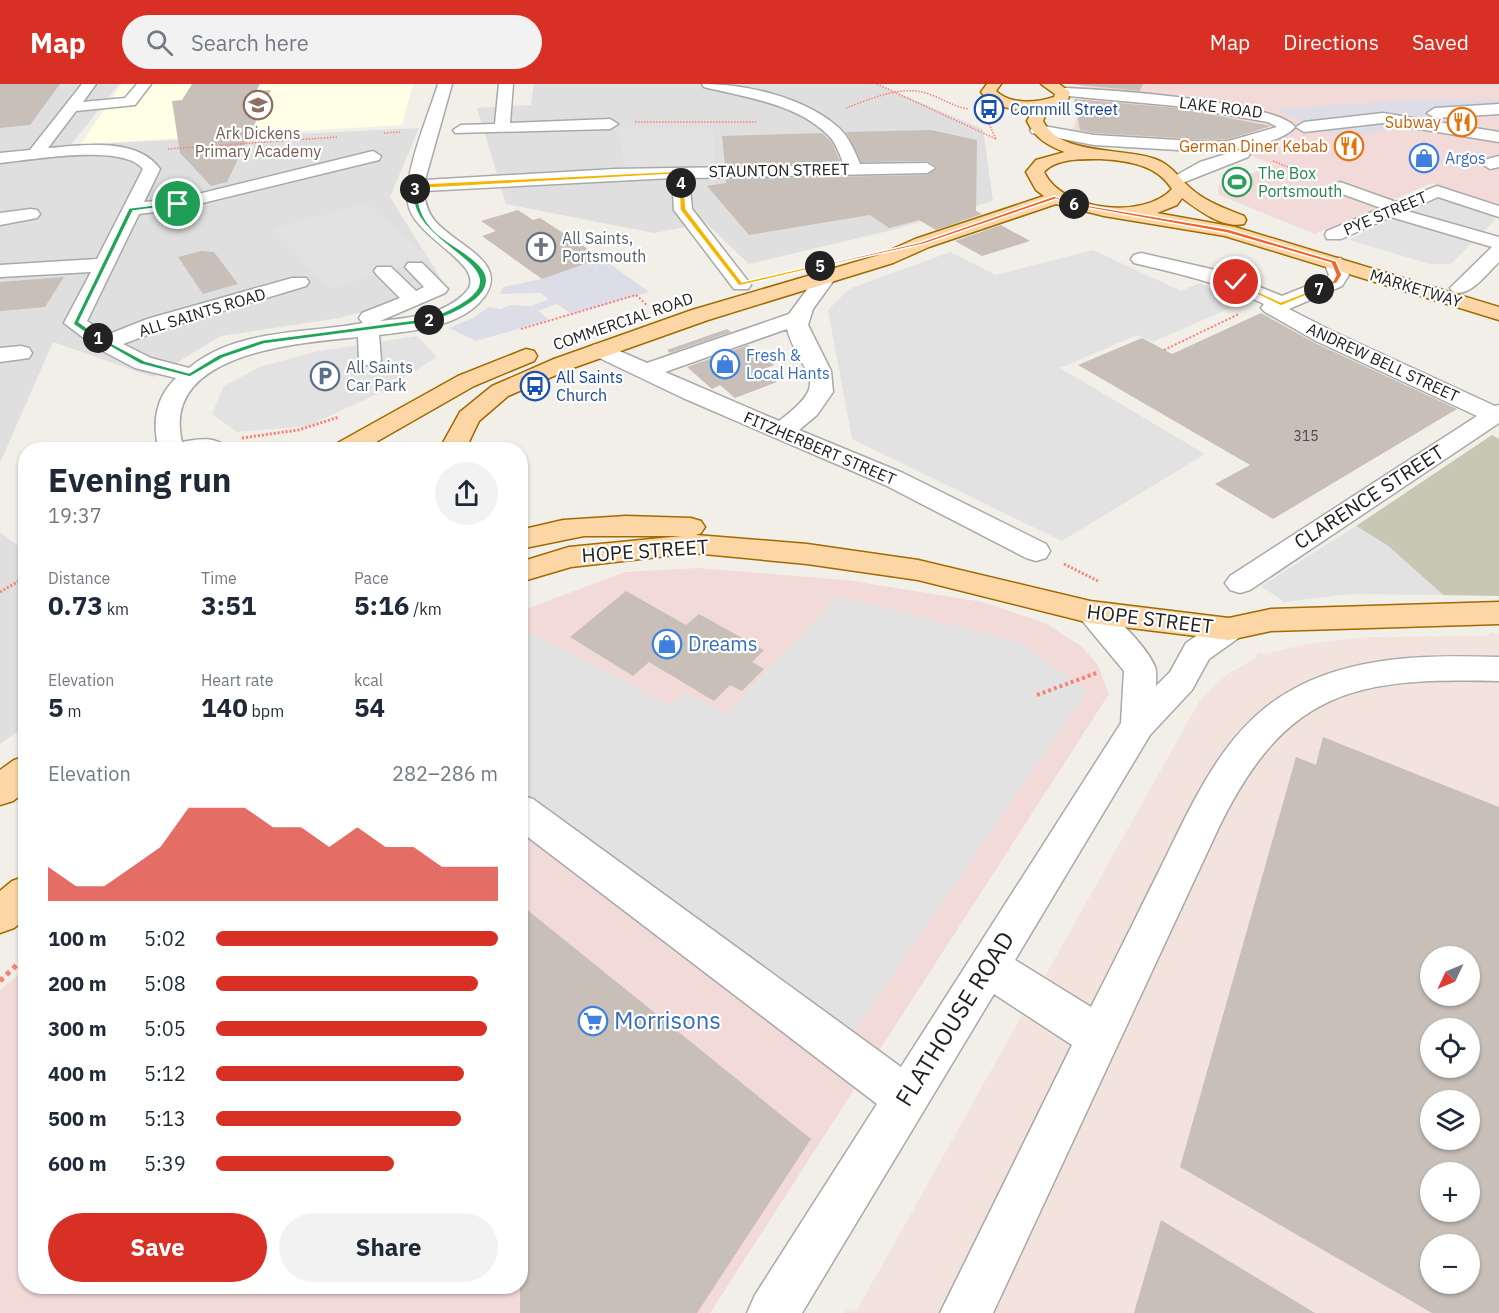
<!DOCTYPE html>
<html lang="en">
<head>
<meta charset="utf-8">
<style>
  :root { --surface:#fff; --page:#f2f2f3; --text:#1f2937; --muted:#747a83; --accent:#d93025 }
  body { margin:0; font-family:"IBM Plex Sans",sans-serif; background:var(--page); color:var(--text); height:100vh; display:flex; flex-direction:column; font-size:22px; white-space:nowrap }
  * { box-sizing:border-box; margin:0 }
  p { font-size:20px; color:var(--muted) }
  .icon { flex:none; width:33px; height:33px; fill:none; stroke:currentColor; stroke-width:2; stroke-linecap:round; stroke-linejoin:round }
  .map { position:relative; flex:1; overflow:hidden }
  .panel { position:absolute; left:18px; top:358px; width:510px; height:852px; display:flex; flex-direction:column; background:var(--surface); border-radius:24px; box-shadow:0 2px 4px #0004 }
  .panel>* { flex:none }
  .needle { width:39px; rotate:226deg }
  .buttons { position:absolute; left:1420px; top:862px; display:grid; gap:12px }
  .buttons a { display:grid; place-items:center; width:60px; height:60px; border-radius:50%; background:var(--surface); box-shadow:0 2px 4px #0004; font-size:30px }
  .pin { position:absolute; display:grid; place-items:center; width:51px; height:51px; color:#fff; margin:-26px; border:3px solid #fff; border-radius:50%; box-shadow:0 2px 6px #0007 }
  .km { position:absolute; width:30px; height:30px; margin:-15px; border-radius:50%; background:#222; color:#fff; font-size:16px; line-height:30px; text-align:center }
  .round { display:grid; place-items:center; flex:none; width:63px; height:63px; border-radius:32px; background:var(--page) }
  .headline { display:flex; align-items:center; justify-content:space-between; height:102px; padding:0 30px }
  h1 { font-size:33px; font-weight:800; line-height:45px }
  .figures { display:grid; grid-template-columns:repeat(3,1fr); gap:9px; height:102px; padding:6px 30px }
  .figures div { display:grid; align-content:center }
  .figures b { font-size:26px; font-weight:800 }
  .figures small { font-size:16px; font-weight:400 }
  .figures p { font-size:16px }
  .chart { height:168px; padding:12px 30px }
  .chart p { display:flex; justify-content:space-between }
  .chart svg { width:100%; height:108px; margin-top:6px; fill:var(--accent); opacity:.7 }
  .cta { display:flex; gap:12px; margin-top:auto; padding:12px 30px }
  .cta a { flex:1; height:69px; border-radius:36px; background:var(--accent); color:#fff; font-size:24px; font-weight:800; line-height:69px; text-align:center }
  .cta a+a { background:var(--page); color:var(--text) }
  ul { padding:0 30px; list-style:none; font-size:20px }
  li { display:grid; grid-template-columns:96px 72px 1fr; align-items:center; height:45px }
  li i { height:15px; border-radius:8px; background:var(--accent) }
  header { display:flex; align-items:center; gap:36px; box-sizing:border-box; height:84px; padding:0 30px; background:var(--accent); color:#fff }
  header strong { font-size:28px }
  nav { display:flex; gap:33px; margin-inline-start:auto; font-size:21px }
  .search { width:420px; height:54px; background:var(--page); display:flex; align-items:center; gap:15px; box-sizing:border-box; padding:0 21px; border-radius:33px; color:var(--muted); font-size:22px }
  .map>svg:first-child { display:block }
  .residential { fill:#e0dfdf }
  .commercial { fill:#f2dad9 }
  .education { fill:#ffffe5 }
  .military { fill:#f3e3dd; fill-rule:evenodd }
  .construction { fill:#c7c7b4 }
  .parking { fill:#e2e2e2 }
  .plaza { fill:#dddde8 }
  .building { fill:#c7bfb8; fill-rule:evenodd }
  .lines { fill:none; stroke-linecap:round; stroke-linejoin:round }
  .minor-casing { stroke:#a9a9a9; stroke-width:3 }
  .major-casing { stroke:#a06b00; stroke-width:3 }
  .path-far4 { stroke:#fa8072; stroke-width:1.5; stroke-dasharray:1.5 1.5; stroke-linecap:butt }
  .path-far3 { stroke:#fa8072; stroke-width:2; stroke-dasharray:2 2; stroke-linecap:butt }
  .path-far2 { stroke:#fa8072; stroke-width:3; stroke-dasharray:2 2; stroke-linecap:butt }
  .path-far1 { stroke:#fa8072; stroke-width:4; stroke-dasharray:3 3; stroke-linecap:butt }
  .path { stroke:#fa8072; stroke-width:5; stroke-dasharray:4.5 4.5; stroke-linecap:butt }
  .minor { fill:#fff; fill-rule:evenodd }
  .major { fill:#fcd6a4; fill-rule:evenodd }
  .split-1 { fill:#22a559; stroke:#fff; stroke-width:1.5 }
  .split-2 { fill:#22a559; stroke:#fff; stroke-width:1.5 }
  .split-3 { fill:#22a559; stroke:#fff; stroke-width:1.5 }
  .split-4 { fill:#f5b400; stroke:#fff; stroke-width:1.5 }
  .split-5 { fill:#f5b400; stroke:#fff; stroke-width:1.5 }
  .split-6 { fill:#f0652b; stroke:#fff; stroke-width:1.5 }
  .split-7 { fill:#f0652b; stroke:#fff; stroke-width:1.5 }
  .split-8 { fill:#f5b400; stroke:#fff; stroke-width:1.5 }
  .labels { text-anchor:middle; stroke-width:4.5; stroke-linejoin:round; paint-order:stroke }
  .far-number-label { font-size:14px; fill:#4b4948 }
  .far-street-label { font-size:16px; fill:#222; stroke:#fff }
  .far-transit-label { font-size:16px; fill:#164399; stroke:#fff; text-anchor:start }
  .far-food-label { font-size:16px; fill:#c56008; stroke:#fff; text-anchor:end }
  .far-education-label { font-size:16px; fill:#785e54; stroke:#fff }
  .far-shop-label { font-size:16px; fill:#366cbe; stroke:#fff; text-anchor:start }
  .far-leisure-label { font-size:16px; fill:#27864d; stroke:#fff; text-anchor:start }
  .far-worship-label { font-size:16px; fill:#5b616d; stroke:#fff; text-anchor:start }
  .far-service-label { font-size:16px; fill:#4e5e75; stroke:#fff; text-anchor:start }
  .street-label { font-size:20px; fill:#222; stroke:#fff }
  .shop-label { font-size:20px; fill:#366cbe; stroke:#fff; text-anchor:start }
  .near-street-label { font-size:24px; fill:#222; stroke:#fff }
  .near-shop-label { font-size:24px; fill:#366cbe; stroke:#fff; text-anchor:start }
</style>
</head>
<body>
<header>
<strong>Map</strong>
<div class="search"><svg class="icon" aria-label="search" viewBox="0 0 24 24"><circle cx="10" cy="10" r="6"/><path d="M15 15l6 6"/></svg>Search here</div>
<nav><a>Map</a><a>Directions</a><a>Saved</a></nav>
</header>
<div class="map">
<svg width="1499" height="1229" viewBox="0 0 1499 1229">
  <rect width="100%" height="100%" fill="#f2efe9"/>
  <path class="residential" d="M0,0H119L71,61L419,44L390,113L448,206L339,234L221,252L153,293L53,258L0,379Z
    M534,0H876L983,45L993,117L888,147L749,180L706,139L654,149L506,120L477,24L531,21Z
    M0,448L25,467L26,642L0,660Z"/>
  <path class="commercial" d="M1072,0H1499V122L1432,99L1315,150L1219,111L1218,102L1274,81L1216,57L1072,49L1085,3Z
    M698,484L846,496L983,518L1047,540L1082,563L1097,580L1109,610L710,1229H0V906L25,886L26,1203H520L521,527L625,488Z"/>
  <path class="education" d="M122,0H413L402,41L81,60Z"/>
  <path class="military" d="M1491,548L1499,551V1229H843L847,1225L857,1226L1022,931L1028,935L1050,895L1045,892L1199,618L1210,605L1229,589L1256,574L1257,568L1266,570L1306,560L1368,553L1487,552ZM1431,873H1470V912H1431ZM1431,945H1470V984H1431ZM1431,1017H1470V1056H1431ZM1431,1089H1470V1128H1431ZM1431,1161H1470V1200H1431Z"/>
  <path class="construction" d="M1492,351L1499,355V512L1443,511L1388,462L1356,442Z"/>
  <path class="parking" d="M620,43H713L714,85L624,86L622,57L618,56Z
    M1436,111L1492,131L1495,136L1451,180H1430L1349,156Z
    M367,120L429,174L329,204L273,144Z
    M1093,166L1181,207L1200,199L1241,219L1153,258L1137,251L1060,284L1205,370L1062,457L852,355L828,226L849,205L950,168L996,191Z
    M417,252L437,273L377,310L307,342L237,348L212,330L224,302L262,282L319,267Z
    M1356,442L1388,462L1443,511L1351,510L1284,518L1261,502Z
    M838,512L1022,559L1087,607L849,955L521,710V544L669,621L686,608L726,630Z"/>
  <path class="plaza" d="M1427,15L1499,16V31L1439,36L1442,40L1404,41L1347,56L1275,25Z
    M602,174L649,208L572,230L557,220L538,227L549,236L476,257L449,244L473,234L489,223L500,225L511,221L531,222L549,215L541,209L500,210L503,203L542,195Z"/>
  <path class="building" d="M0,0H60L30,41L0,44Z
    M192,0H260L256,7L271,6L227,98L211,102L180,69L172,17L182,16Z
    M1071,0H1143L1140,7Z
    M1074,15L1176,24L1271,42L1229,55L1211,56L1094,49L1080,46Z
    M931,46L977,56L976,127L982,130L936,146L919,136L889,144L870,131L749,151L707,102L726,99V95L927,91L937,83L927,77L861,78L846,48Z
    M822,49L832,59L841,79L725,81L722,52Z
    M518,126L533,136L540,134L602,174L542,195L482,152L496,147L481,137Z
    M1001,141L1030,157L982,172L955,157Z
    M201,167L214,168L238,200L203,210L178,173Z
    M64,193L45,223L0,227V198Z
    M1261,229L1315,259L1457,325L1273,435L1215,400L1250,381L1078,281L1142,254L1172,270Z
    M727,245L731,248L670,269L667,266Z
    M748,261L774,281L762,286L777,298L735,314L720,301L712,305L687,283Z
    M626,507L686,541L699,530L764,566L752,578L764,585L742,607L730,601L714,617L649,578L633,592L570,553Z
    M1323,653L1499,723V1229H1432L1180,1083L1296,673L1316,681ZM1431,873H1470V912H1431ZM1431,945H1470V984H1431ZM1431,1017H1470V1056H1431ZM1431,1089H1470V1128H1431ZM1431,1161H1470V1200H1431Z
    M520,820L811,1055L697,1229H520Z
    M1161,1136L1166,1139L1315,1229H1134Z"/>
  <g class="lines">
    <g class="minor-casing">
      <path id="minor" d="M82,0H96L83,18L125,14L137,0H151L135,21L76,27L48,64C83,61 138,53 160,85L144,118L178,115L373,67L381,72L379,76L178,125L139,130L87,237L107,251L147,235L292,194H306L309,198L306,202L163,245L123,260L151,274L189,284C236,244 306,250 363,239L359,234L362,229L400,214L377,191L374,187L377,183H391L416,207L424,203L405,183L408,179H422L448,205L445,209L380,237C409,234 444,231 465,209C492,182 413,155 408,119C403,90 429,30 438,0H452L425,96L615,85L844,81C840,71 836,59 829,52C798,20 745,13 704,3L702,0C746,0 805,13 839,44C849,53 855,68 860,80L927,79L935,84L927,89L689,94L692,125L751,201L748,205H734L674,126L672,94L424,107C425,118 427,128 435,137C457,163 516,180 479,219C456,243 412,247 379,251L381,276L378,281H362L359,276L358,253C299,259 160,268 182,358C197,355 218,351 228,366H159C152,340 155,314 176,294L135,284L97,264L64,239L91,188L0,193V181L97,175L143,85C123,59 31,76 0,79V69L30,66Z
        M499,0H513L510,39L610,35L618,40L610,45L455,49L453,46L461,41L495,40Z
        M1063,4C1102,5 1275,17 1295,43C1283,59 1231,67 1211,68L1094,61L1032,49L1030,46L1038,41L1094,51L1211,58L1229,57L1277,43L1268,38L1176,22L1058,11L1056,8L1058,5Z
        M1499,20V30L1435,34L1427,29L1435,24Z
        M1383,29L1499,48V58L1383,39L1304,48L1296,43L1304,38Z
        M1242,65L1248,67L1250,70L1248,73L1177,101L1168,96L1200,78Z
        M1499,72V83L1490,85L1482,80L1484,76Z
        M1340,98L1396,118L1437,102L1499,122V133L1438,113L1407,127L1499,153V178C1486,190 1471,213 1453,208L1450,204L1492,163L1391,133L1341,155H1327L1325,151L1327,147L1381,124L1334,107L1331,103Z
        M31,125L37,126L40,130L37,134L0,141V129Z
        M1141,169L1220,187L1282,212L1327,194L1329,191L1324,178L1327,174H1341L1349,191L1342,202L1289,225L1332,247L1495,322L1499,321V339L1250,506L1240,509L1230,506L1225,499L1230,492L1477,332L1316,257L1265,228L1261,224L1264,220C1222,199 1179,190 1134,179L1131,175L1134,171Z
        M824,190L831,192L834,196L813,225L808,241L831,287L833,308L817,331L799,346L903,389L1046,460L1050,467L1046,474L1036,477L1026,474L885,401L683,314L593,271L590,266L593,261L601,259L647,279L789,230L817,192ZM787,245C801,294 835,295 779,337L665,288Z
        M21,262L29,264L32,269L29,274L0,278V264Z
        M1090,517C1109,523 1148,564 1155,583C1157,589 1156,596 1156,602L1170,588L1186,559L1218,537L1229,534L1240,537L1244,545L1240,553L1209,575L1192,606L1150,651L1015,876L1091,923C1114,878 1136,833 1158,789C1191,723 1222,645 1290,607C1353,571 1429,571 1499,573V597C1355,593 1286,606 1219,743L993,1229H940L1072,961L994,910L802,1229H747L755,1211L877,1020L520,747V711L533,715L901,983L1121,639L1124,587L1075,528L1079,520Z"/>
    </g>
    <g class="major-casing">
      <path id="major" d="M987,0H1001L996,7C1011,21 1036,19 1054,13L1055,10L1041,0H1059L1070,8L1068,16L1046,30L1043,37C1059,71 1121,64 1152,74C1169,79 1176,90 1187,101C1203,117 1224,124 1244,132L1246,136L1244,140C1223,145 1198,126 1182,114L1177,121L1157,129L1235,143L1499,223V236L1225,152L1104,132L1056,120L929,163L893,179L708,236L570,285L508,312L479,337L465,366H439L460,328L492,302L554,275L692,226L879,171L915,155L1044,112L1036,106L1026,88L1036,76L1065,68C1048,62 1035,54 1027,37L1033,26C1014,26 993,24 981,8ZM1101,75C1128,77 1156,80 1172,105C1144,136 1062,127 1044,88C1056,74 1083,75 1101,75Z
        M526,265L534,267L537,272L534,277L474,302L362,366H330L334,361L458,292Z
        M626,432L691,434L701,437L705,443L701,449L696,451L807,460L918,476L1090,517L1229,534L1271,525L1499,518V540L1271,547L1229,556L1090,539L918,496L807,480L693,469L571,483L520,498V478L569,463L682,452H584L520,465V446L563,436Z
        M26,672V707L13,717L0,721V686L14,676Z
        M26,792V834L14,844L0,849V807L12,797Z"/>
    </g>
    <path class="path-far4" d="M877,0L996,55
      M846,24C871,15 902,0 929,10C943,15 954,23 969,25
      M635,38H756
      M989,40L996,55
      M384,49L400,48
      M168,65L337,53
      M1273,77L1316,94"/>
    <path class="path-far3" d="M521,245L636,211L648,222
      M1164,266L1239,230"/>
    <path class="path-far2" d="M242,354L298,346L339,333
      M1064,480L1098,497
      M0,508L26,493"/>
    <path class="path-far1" d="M1037,611L1099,588"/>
    <path class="path" d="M0,897L26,872"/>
    <use href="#minor" class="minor"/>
    <use href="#major" class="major"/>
  </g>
  <path class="split-1" d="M178,118L180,121L133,127L79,238L100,253V256H96L73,240L129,124Z"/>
  <path class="split-2" d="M429,234L431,238L264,260L223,274L190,293L140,280L95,254L100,253L145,277L189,289L218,271L262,256Z"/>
  <path class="split-3" d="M417,104C418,118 420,130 430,142C443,159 468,167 481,183C505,211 447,233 429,238L427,235C556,186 405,170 413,105Z"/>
  <path class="split-4" d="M680,87L684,99L681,101L678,90L413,105L416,100Z"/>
  <path class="split-5" d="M679,98L684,99L686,125L742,198L820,180L823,182L739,202L680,126Z"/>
  <path class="split-6" d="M1054,112L1077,120L1074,122L1056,115L924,160L820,183L817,182L921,158Z"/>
  <path class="split-7" d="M1074,119L1228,145L1336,177L1342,191L1337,199L1317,206V204L1333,197L1336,191L1331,179L1227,149L1072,121Z"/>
  <path class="split-8" d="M1234,197L1281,218L1317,204L1322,205L1281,222L1234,199Z"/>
  <defs>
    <g id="school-ring" transform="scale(1.5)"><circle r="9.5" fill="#fff" stroke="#8d6e63" stroke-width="1.5"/><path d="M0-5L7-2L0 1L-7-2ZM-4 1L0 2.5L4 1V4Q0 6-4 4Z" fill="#8d6e63"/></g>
    <g id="bus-ring" transform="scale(1.5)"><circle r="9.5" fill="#fff" stroke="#1a4fb4" stroke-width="1.5"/><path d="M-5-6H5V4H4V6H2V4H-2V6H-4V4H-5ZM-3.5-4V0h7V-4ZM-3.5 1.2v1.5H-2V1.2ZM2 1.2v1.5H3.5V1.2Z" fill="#1a4fb4"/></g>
    <g id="restaurant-ring" transform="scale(1.5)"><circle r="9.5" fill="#fff" stroke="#e8710a" stroke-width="1.5"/><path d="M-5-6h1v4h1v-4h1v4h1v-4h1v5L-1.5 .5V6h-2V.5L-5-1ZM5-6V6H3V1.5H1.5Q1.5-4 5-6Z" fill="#e8710a"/></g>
    <g id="shop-ring" transform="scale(1.5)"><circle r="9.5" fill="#fff" stroke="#3f7fe0" stroke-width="1.5"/><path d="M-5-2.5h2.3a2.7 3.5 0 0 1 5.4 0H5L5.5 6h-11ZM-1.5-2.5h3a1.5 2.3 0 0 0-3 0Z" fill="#3f7fe0"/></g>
    <g id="stadium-ring" transform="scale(1.5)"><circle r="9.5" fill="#fff" stroke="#2e9e5b" stroke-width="1.5"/><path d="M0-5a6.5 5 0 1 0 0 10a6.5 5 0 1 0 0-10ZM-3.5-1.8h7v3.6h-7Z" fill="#2e9e5b"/></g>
    <g id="church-ring" transform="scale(1.5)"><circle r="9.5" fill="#fff" stroke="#6b7280" stroke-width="1.5"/><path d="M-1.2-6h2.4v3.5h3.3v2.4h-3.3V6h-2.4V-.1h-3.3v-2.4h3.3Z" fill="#6b7280"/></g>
    <g id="parking-ring" transform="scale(1.5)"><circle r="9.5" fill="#fff" stroke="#5c6f8a" stroke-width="1.5"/><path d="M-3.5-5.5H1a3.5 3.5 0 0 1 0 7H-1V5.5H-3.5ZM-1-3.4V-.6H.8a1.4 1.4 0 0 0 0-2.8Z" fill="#5c6f8a"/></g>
    <g id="supermarket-ring" transform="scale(1.5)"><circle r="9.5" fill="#fff" stroke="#3f7fe0" stroke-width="1.5"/><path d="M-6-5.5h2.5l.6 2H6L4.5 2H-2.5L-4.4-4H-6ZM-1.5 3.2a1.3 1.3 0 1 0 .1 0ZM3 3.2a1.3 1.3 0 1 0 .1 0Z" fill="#3f7fe0"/></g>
  </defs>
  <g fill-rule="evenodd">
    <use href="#school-ring" x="258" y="21"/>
    <use href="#bus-ring" x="989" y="25"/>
    <use href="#restaurant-ring" x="1462" y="38"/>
    <use href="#restaurant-ring" x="1349" y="62"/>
    <use href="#shop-ring" x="1424" y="74"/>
    <use href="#stadium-ring" x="1237" y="98"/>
    <use href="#church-ring" x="541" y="163"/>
    <use href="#shop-ring" x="725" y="280"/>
    <use href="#parking-ring" x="325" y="292"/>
    <use href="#bus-ring" x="535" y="302"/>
    <use href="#shop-ring" x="667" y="560"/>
    <use href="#supermarket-ring" x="593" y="937"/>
  </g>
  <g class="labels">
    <g class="far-number-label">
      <text x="1306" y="357">315</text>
    </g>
    <g class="far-street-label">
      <text transform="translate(1221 23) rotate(7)" y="6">LAKE ROAD</text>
      <text transform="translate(779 86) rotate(-1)" y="6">STAUNTON STREET</text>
      <text transform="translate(1385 129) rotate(-23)" y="6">PYE STREET</text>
      <text transform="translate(1416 204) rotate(17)" y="6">MARKETWAY</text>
      <text transform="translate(202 228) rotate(-17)" y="6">ALL SAINTS ROAD</text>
      <text transform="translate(623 237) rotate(-19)" y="6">COMMERCIAL ROAD</text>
      <text transform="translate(1383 278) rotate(25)" y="6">ANDREW BELL STREET</text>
      <text transform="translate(820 364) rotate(23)" y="6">FITZHERBERT STREET</text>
    </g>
    <g class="far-transit-label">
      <text x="1010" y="31">Cornmill Street</text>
      <text x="556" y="299">All Saints<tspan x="556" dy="18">Church</tspan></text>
    </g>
    <g class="far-food-label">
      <text x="1441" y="44">Subway</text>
      <text x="1328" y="68">German Diner Kebab</text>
    </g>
    <g class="far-education-label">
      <text x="258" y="55">Ark Dickens<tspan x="258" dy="18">Primary Academy</tspan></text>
    </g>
    <g class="far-shop-label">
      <text x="1445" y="80">Argos</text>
      <text x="746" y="277">Fresh &amp;<tspan x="746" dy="18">Local Hants</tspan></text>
    </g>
    <g class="far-leisure-label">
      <text x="1258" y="95">The Box<tspan x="1258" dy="18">Portsmouth</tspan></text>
    </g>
    <g class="far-worship-label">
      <text x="562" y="160">All Saints,<tspan x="562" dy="18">Portsmouth</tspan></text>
    </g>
    <g class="far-service-label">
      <text x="346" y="289">All Saints<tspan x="346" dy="18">Car Park</tspan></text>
    </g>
    <g class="street-label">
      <text transform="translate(1369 413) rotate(-33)" y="7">CLARENCE STREET</text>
      <text transform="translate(645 467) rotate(-4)" y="7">HOPE STREET</text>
      <text transform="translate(1150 535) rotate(7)" y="7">HOPE STREET</text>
    </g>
    <g class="shop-label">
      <text x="688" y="567">Dreams</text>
    </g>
    <g class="near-street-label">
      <text transform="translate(955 935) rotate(-58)" y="8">FLATHOUSE ROAD</text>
    </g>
    <g class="near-shop-label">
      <text x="614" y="945">Morrisons</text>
    </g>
  </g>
</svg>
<div class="buttons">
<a><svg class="needle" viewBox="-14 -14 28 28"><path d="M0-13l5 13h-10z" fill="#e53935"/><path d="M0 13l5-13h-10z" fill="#747a83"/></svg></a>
<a><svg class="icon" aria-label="locate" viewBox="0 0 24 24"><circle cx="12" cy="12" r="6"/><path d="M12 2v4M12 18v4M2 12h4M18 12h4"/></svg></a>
<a><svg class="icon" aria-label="layers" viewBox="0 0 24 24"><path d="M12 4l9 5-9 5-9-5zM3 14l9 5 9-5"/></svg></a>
<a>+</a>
<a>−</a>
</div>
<div class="pin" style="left:178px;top:120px;background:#1e9e55"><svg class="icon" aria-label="arrive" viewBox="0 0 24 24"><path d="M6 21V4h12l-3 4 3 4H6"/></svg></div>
<div class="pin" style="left:1236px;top:198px;background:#d93025"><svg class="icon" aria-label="check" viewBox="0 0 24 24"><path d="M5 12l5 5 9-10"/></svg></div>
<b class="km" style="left:98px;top:254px">1</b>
<b class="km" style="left:429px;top:236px">2</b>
<b class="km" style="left:415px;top:105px">3</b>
<b class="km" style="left:681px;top:99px">4</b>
<b class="km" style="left:820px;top:182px">5</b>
<b class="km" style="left:1074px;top:120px">6</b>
<b class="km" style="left:1319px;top:205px">7</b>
<section class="panel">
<div class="headline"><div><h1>Evening run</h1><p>19:37</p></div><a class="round"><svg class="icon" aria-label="share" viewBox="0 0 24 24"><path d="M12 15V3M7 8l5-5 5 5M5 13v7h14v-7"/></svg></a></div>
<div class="figures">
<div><p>Distance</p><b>0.73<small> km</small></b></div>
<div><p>Time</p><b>3:51</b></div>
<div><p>Pace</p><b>5:16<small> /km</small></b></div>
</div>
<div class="figures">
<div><p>Elevation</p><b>5<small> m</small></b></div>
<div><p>Heart rate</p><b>140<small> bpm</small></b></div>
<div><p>kcal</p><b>54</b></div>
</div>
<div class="chart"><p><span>Elevation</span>282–286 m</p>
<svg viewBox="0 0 160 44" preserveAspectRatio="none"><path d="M0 44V30L10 38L20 38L30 30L40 22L50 6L60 6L70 6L80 14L90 14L100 22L110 14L120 22L130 22L140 30L150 30L160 30V44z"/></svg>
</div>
<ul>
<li><b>100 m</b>5:02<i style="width:100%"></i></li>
<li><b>200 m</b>5:08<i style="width:93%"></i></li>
<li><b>300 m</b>5:05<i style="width:96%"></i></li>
<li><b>400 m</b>5:12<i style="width:88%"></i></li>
<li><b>500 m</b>5:13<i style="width:87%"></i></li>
<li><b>600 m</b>5:39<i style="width:63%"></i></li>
</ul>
<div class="cta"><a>Save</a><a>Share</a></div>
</section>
</div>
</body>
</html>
